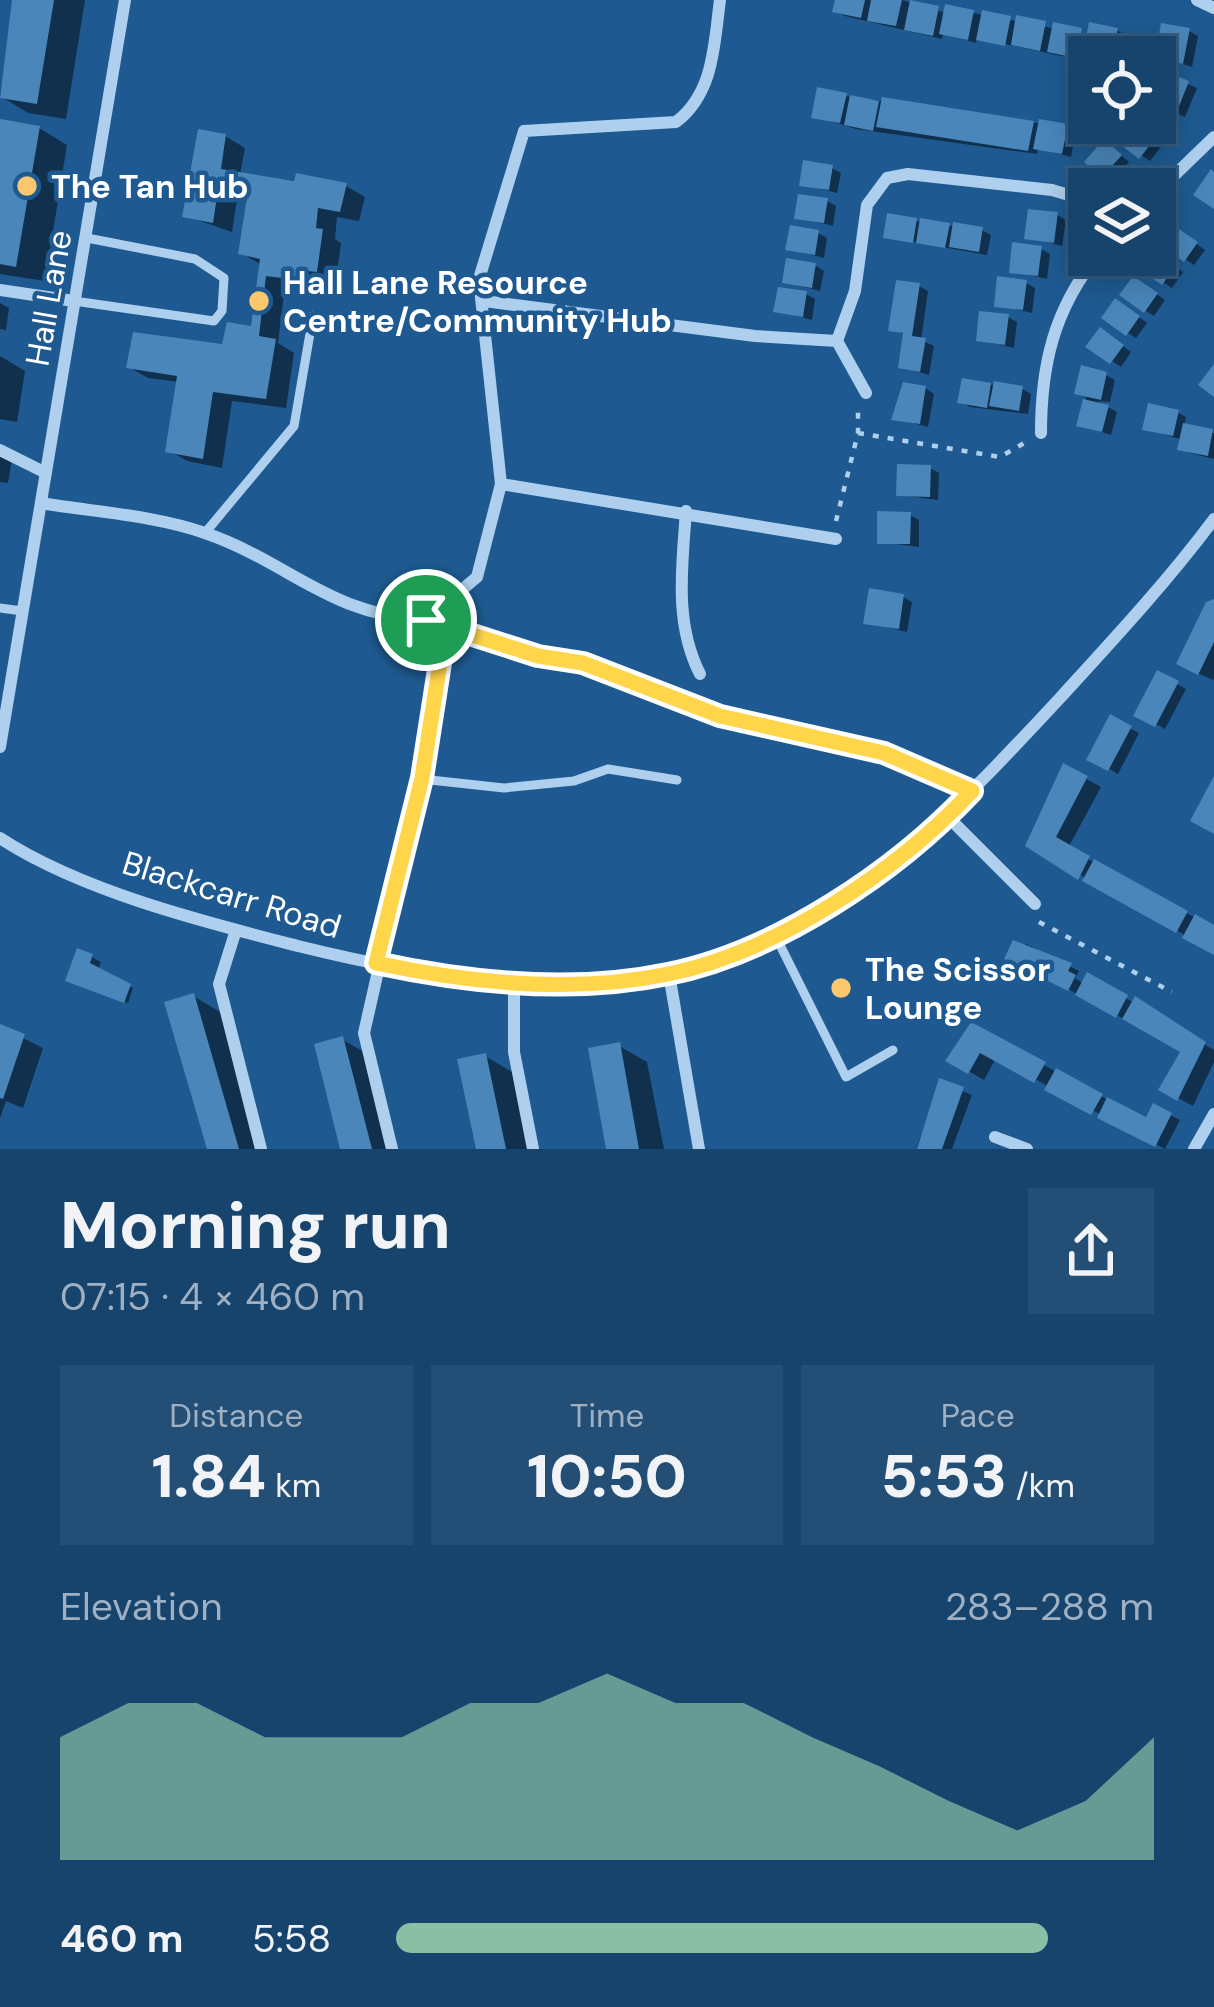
<!DOCTYPE html>
<html lang="en">
<head>
<meta charset="utf-8">
<style>
  :root { --surface:#16446d; --page:#234e75; --text:#f1f3f6; --muted:#9eb0c2; --line:#355c80; --accent:#8abfa5 }
  body { margin:0; font-family:"DM Sans",sans-serif; background:var(--page); color:var(--text); height:100vh; display:flex; flex-direction:column; font-size:45px; white-space:nowrap }
  * { box-sizing:border-box; margin:0 }
  p { font-size:39px; color:var(--muted) }
  .icon { flex:none; width:66px; height:66px; fill:none; stroke:currentColor; stroke-width:2; stroke-linecap:round; stroke-linejoin:round }
  .map { position:relative; height:1149px; overflow:hidden }
  .details { display:flex; flex-direction:column; background:var(--surface); flex:1 }
  .details>* { flex:none }
  .tools { position:absolute; left:1068px; top:36px; display:grid; gap:24px }
  .tools a { display:grid; place-items:center; width:108px; height:108px; border-radius:0px; background:var(--surface); box-shadow:0 6px 30px #0003,0 0 0 3px var(--line); font-size:60px }
  .pin { position:absolute; display:grid; place-items:center; width:102px; height:102px; color:#fff; margin:-51px; border:6px solid #fff; border-radius:50%; box-shadow:0 3px 12px #0007 }
  .round { display:grid; place-items:center; flex:none; width:126px; height:126px; border-radius:0px; background:var(--page) }
  .summary { display:flex; align-items:center; justify-content:space-between; height:204px; padding:0 60px }
  h1 { font-size:66px; font-weight:800; line-height:90px }
  .figures { display:grid; grid-template-columns:repeat(3,1fr); gap:18px; height:204px; padding:12px 60px }
  .figures div { display:grid; align-content:center; border-radius:0px; background:var(--page); text-align:center }
  .figures b { font-size:60px; font-weight:800 }
  .figures small { font-size:33px; font-weight:400 }
  .figures p { font-size:33px }
  .chart { height:336px; padding:24px 60px }
  .chart p { display:flex; justify-content:space-between }
  .chart svg { width:100%; height:216px; margin-top:12px; fill:var(--accent); opacity:.7 }
  ul { padding:0 60px; list-style:none; font-size:39px }
  li { display:grid; grid-template-columns:192px 144px 1fr; align-items:center; height:90px }
  li i { height:30px; border-radius:15px; background:var(--accent) }
  .map>svg:first-child { display:block }
  .shadow { fill:#0007 }
  .building { fill:#4a86ba }
  .lines { fill:none; stroke-linecap:round; stroke-linejoin:round }
  .path { stroke:#aed0ee; stroke-width:4.5; stroke-dasharray:6 9; stroke-linecap:butt }
  .service { stroke:#aed0ee; stroke-width:9 }
  .minor { stroke:#aed0ee; stroke-width:12 }
  .route-casing { stroke:#fff; stroke-width:24 }
  .route { stroke:#ffd54a; stroke-width:15 }
  .poi-dot { fill:#fcc76e; stroke:#1e5a91; stroke-width:4.5 }
  .labels { text-anchor:middle; stroke-width:9; stroke-linejoin:round; paint-order:stroke }
  .poi-label { font-size:33px; font-weight:bold; fill:#fff; stroke:#1e5a91; text-anchor:start }
  .street-label { font-size:33px; fill:#fff; stroke:#1e5a91 }
</style>
</head>
<body>
<div class="map">
<svg width="1214" height="1149" viewBox="0 0 1214 1149">
  <rect width="100%" height="100%" fill="#1e5a91"/>
  <path class="shadow" d="M15,0H85L66,119L28,113L0,96Z
    M838,0H902L946,13H973L1089,35L1117,30L1126,36L1122,57L1087,50L1085,61L977,38L976,43L943,33L942,39L845,16L836,11Z
    M1189,31L1198,36L1192,67L1158,56Z
    M1163,74L1197,88L1185,117L1155,104Z
    M845,96L1067,127L1076,132L1071,157L1038,148L1037,154L856,129L815,116Z
    M0,122L39,128L67,145L45,281L0,274Z
    M1134,123H1154L1170,135L1150,161L1121,141Z
    M225,136L245,148L240,175L346,186L365,197L359,221L337,217L335,239L341,243L336,281L318,279L317,289L285,285L278,343L294,353L286,408L232,401L222,468L187,461L168,450L179,382L148,378L129,367L224,347L253,329L262,265L241,253L249,202L237,199L232,232L186,216Z
    M1113,148L1129,162L1119,173L1127,179L1120,187L1111,182Z
    M832,168L841,173L837,193L802,184Z
    M827,201L836,206L833,226L798,217Z
    M1057,215L1066,220L1062,246L1028,237Z
    M916,221L982,230L991,235L987,255L886,237Z
    M818,233L827,238L824,258L789,249Z
    M1183,234L1205,250L1194,265L1163,244Z
    M1041,249L1050,254L1047,279L1012,271Z
    M1155,253L1183,272L1172,288L1141,267Z
    M815,265L824,271L820,291L785,282Z
    M1026,283L1035,288L1032,313L997,305Z
    M1142,284L1165,300L1154,316L1146,311Z
    M919,286L928,291L921,340L934,346L929,375L901,367L906,335L891,329Z
    M806,294L815,299L812,320L776,310Z
    M0,303L9,308L6,330L0,329Z
    M1125,307L1147,323L1136,338L1128,333Z
    M1008,317L1017,322L1014,348L979,340Z
    M1109,336L1131,352L1121,367L1089,346Z
    M0,356L25,371L17,422L0,419Z
    M1106,375L1115,380L1110,402L1097,401L1117,412L1111,435L1080,425L1086,397L1078,392Z
    M964,381L1022,389L1031,394L1028,414L970,407L961,402Z
    M925,388L934,394L928,427L894,418Z
    M1177,412L1186,417L1184,427L1214,433V459L1190,453L1181,448L1183,440L1146,429Z
    M0,452L12,459L8,483L0,482Z
    M930,468L939,473L938,500L899,495Z
    M910,515L919,520V547L880,542Z
    M903,597L912,602L907,632L866,622Z
    M1214,602V678L1213,680L1193,671Z
    M1158,674L1186,689L1165,729L1137,714Z
    M1111,718L1139,733L1118,774L1090,758Z
    M1065,767L1101,787L1068,848L1214,928V952L1029,845Z
    M1026,944L1079,971L1075,978L1084,984L1088,976L1214,1050V1062L1193,1106L1162,1089L1184,1051L1008,957Z
    M92,957L101,962L98,970L133,988L128,1003L68,980Z
    M193,996L222,1013L261,1149H210Z
    M972,1026L1147,1121L1154,1107L1180,1120L1165,1149L996,1058L984,1080L949,1060Z
    M0,1027L43,1048L23,1108L6,1101L0,1118Z
    M343,1040L371,1056L395,1149H344Z
    M619,1046L647,1062L664,1149H609Z
    M485,1056L514,1073L530,1149H479Z
    M941,1082L972,1095L952,1149H921L917,1147Z"/>
  <path class="building" d="M12,0H54L37,104L0,98Z
    M835,0H865L861,18L832,12Z
    M871,0H902L896,26L867,21Z
    M910,0L939,6L933,36L904,30Z
    M945,4L974,10L968,40L939,34Z
    M982,10L1011,16L1005,46L976,40Z
    M1016,15L1046,21L1040,51L1011,45Z
    M1053,22L1082,28L1076,58L1047,52Z
    M1089,22L1118,28L1112,57L1083,52Z
    M1161,23L1190,28L1183,64L1155,58Z
    M1162,70L1189,81L1176,114L1155,106Z
    M817,87L847,93L840,123L811,118Z
    M850,95L879,101L873,131L844,125Z
    M882,97L1034,121L1028,151L876,127Z
    M0,119L40,126L16,267L0,264Z
    M1039,119L1068,124L1062,154L1033,149Z
    M1130,123L1163,128L1139,159L1116,141Z
    M198,129L226,134L221,169L294,181L296,173L347,183L340,212L318,208L316,228L323,229L317,272L299,270L298,280L266,276L259,336L276,339L266,399L213,392L203,459L165,452L177,376L126,368L133,332L222,344L227,322L251,326L260,259L238,254L247,197L218,190L213,223L182,217Z
    M1104,139L1122,155L1112,166L1120,173L1109,184L1084,162Z
    M803,160L833,165L829,190L799,186Z
    M1211,169L1214,172V209L1193,195Z
    M798,194L828,198L824,223L794,219Z
    M1028,209L1058,212L1054,243L1024,239Z
    M887,213L917,218L913,243L883,238Z
    M920,218L950,223L945,248L916,243Z
    M953,222L983,227L979,252L949,247Z
    M790,225L819,230L815,255L785,250Z
    M1173,225L1198,242L1184,262L1159,244Z
    M1012,242L1042,246L1038,276L1009,273Z
    M1155,250L1176,265L1162,285L1137,268Z
    M786,258L816,263L812,288L782,283Z
    M997,276L1027,280L1023,310L994,307Z
    M1133,276L1158,293L1144,313L1119,295Z
    M896,280L920,283L912,336L926,338L920,372L898,368L903,333L888,331Z
    M778,287L807,291L803,317L773,312Z
    M1115,298L1140,316L1126,336L1101,318Z
    M979,311L1009,314L1005,345L976,341Z
    M1100,327L1124,345L1110,364L1085,347Z
    M1214,364V397L1198,385Z
    M1081,365L1107,372L1101,400L1074,394Z
    M962,378L991,383L987,408L957,403Z
    M994,381L1023,386L1019,411L989,406Z
    M903,382L926,386L920,424L891,420Z
    M1083,399L1109,405L1102,432L1076,426Z
    M1148,403L1179,410L1173,436L1142,430Z
    M1183,423L1213,429L1208,456L1177,450Z
    M897,464L931,465L930,497L896,496Z
    M877,511L911,512L910,544H877Z
    M869,588L904,594L899,629L863,624Z
    M1214,599V642L1198,675L1176,664L1206,602Z
    M1157,670L1179,681L1155,727L1133,716Z
    M1110,714L1132,726L1108,771L1086,760Z
    M1063,763L1088,776L1056,837L1090,856L1078,880L1025,846Z
    M1214,776V834L1190,821Z
    M1094,859L1188,911L1176,933L1082,881Z
    M1195,914L1214,925V955L1182,938Z
    M1013,940L1072,963L1068,971L1076,975L1068,991L1004,959Z
    M77,948L93,954L90,963L131,984L124,1003L65,981Z
    M1087,972L1128,995L1116,1018L1075,995Z
    M194,993L239,1149H207L164,1002Z
    M1135,996L1206,1042L1177,1101L1158,1090L1180,1052L1122,1019Z
    M971,1022L1046,1062L1034,1083L980,1053L968,1074L945,1061Z
    M0,1024L25,1034L3,1099L0,1098Z
    M343,1036L372,1149H340L314,1044Z
    M620,1042L639,1149H606L588,1048Z
    M486,1053L506,1149H476L457,1059Z
    M1056,1068L1103,1094L1091,1115L1044,1090Z
    M939,1078L964,1087L942,1149H917Z
    M1107,1097L1146,1117L1153,1103L1172,1113L1155,1147L1097,1118Z"/>
  <g class="lines">
    <path class="path" d="M858,433L1000,457L1026,442
      M836,521L858,433V409
      M443,626L539,656L583,663L720,716L884,753L952,783
      M1039,922L1172,992"/>
    <path class="service" d="M74,301L214,321L222,311L224,278L195,259L87,238
      M205,533L294,426L313,316
      M0,608L22,611
      M421,779L504,788L574,781L608,769L677,780
      M774,933L846,1077L893,1050"/>
    <path class="minor" d="M1197,0L1214,8
      M1155,194L1214,137
      M0,290L74,301
      M484,301L755,336L837,341L855,291L867,205L887,178L908,174L1052,190L1089,201
      M837,341L866,393
      M1041,433C1041,365 1054,309 1098,255
      M0,450L46,473
      M501,484L836,539
      M41,503C93,512 154,515 205,533C289,562 328,615 426,620
      M686,511C682,567 674,623 700,674
      M426,620L477,577L501,484L479,279L524,131L676,122C714,93 714,45 720,0
      M0,747L125,0
      M948,817L1035,904
      M0,838C81,891 204,922 298,946C419,976 541,996 666,975C686,971 706,961 725,954C874,898 955,811 1060,698C1113,640 1167,582 1214,519
      M236,930L219,984L261,1149
      M669,974L699,1149
      M514,983V1052L533,1149
      M995,1137L1027,1149
      M392,1149L364,1033L423,772L440,663L426,620
      M1194,1149L1214,1114"/>
  </g>
  <g class="lines">
    <g class="route-casing">
      <path id="route" d="M426,620L538,656L583,663L720,716L884,753L972,791C897,871 777,952 668,974C573,994 469,983 376,963L422,778L440,663Z"/>
    </g>
    <use href="#route" class="route"/>
  </g>
  <g class="poi-dot">
    <circle cx="27" cy="186" r="12"/>
    <circle cx="259" cy="301" r="12"/>
    <circle cx="841" cy="988" r="12"/>
  </g>
  <g class="labels">
    <g class="poi-label">
      <text x="51" y="198">The Tan Hub</text>
      <text x="283" y="294">Hall Lane Resource<tspan x="283" dy="38">Centre/Community Hub</tspan></text>
      <text x="865" y="981">The Scissor<tspan x="865" dy="38">Lounge</tspan></text>
    </g>
    <g class="street-label">
      <text transform="translate(48 298) rotate(-80)" y="12">Hall Lane</text>
      <text transform="translate(232 894) rotate(17)" y="12">Blackcarr Road</text>
    </g>
  </g>
</svg>
<div class="tools">
<a><svg class="icon" aria-label="locate" viewBox="0 0 24 24"><circle cx="12" cy="12" r="6"/><path d="M12 2v4M12 18v4M2 12h4M18 12h4"/></svg></a>
<a><svg class="icon" aria-label="layers" viewBox="0 0 24 24"><path d="M12 4l9 5-9 5-9-5zM3 14l9 5 9-5"/></svg></a>
</div>
<div class="pin" style="left:426px;top:620px;background:#1e9e55"><svg class="icon" aria-label="arrive" viewBox="0 0 24 24"><path d="M6 21V4h12l-3 4 3 4H6"/></svg></div>
</div>
<section class="details">
<div class="summary"><div><h1>Morning run</h1><p>07:15 · 4 × 460 m</p></div><a class="round"><svg class="icon" aria-label="share" viewBox="0 0 24 24"><path d="M12 15V3M7 8l5-5 5 5M5 13v7h14v-7"/></svg></a></div>
<div class="figures">
<div><p>Distance</p><b>1.84<small> km</small></b></div>
<div><p>Time</p><b>10:50</b></div>
<div><p>Pace</p><b>5:53<small> /km</small></b></div>
</div>
<div class="chart"><p><span>Elevation</span>283–288 m</p>
<svg viewBox="0 0 160 44" preserveAspectRatio="none"><path d="M0 44V19L10 12L20 12L30 19L40 19L50 19L60 12L70 12L80 6L90 12L100 12L110 19L120 25L130 32L140 38L150 32L160 19V44z"/></svg>
</div>
<ul>
<li><b>460 m</b>5:58<i style="width:86%"></i></li>
</ul>
</section>
</body>
</html>
